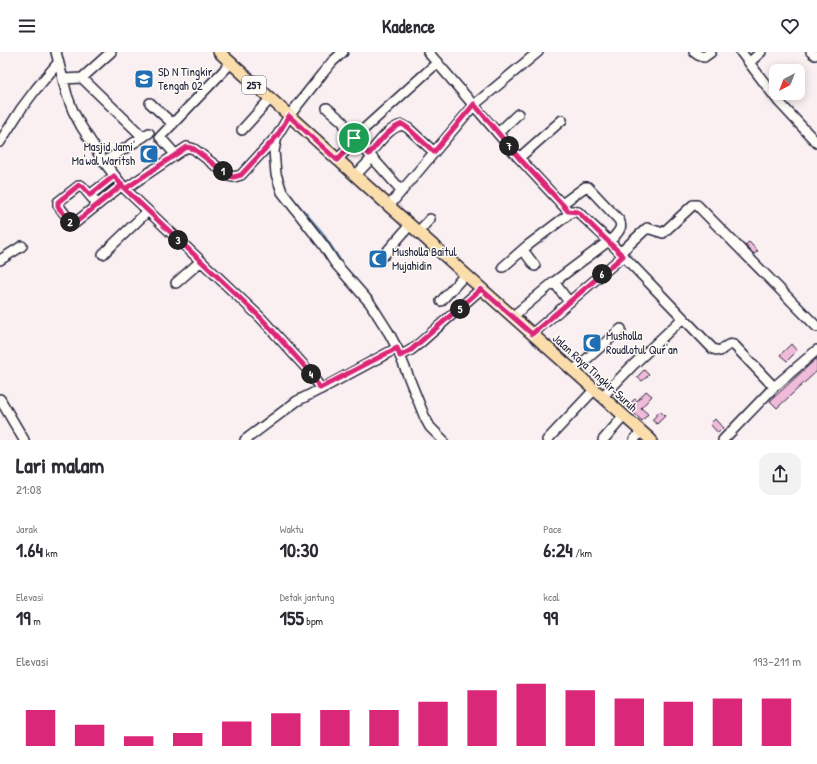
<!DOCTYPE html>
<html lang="id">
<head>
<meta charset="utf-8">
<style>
  :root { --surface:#fff; --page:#f2f2f3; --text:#2b2b33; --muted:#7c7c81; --accent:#db2777 }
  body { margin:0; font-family:"Patrick Hand",sans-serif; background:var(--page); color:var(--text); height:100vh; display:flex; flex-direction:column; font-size:15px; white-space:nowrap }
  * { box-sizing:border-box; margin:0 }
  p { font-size:13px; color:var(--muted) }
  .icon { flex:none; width:22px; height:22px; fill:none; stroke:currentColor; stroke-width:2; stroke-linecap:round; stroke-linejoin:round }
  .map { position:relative; height:388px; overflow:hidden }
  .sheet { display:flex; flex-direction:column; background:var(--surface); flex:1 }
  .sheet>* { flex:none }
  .needle { width:26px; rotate:222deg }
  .fabs { position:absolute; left:769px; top:12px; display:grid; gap:8px }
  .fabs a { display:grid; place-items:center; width:36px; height:36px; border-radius:8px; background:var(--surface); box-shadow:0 2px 10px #0003; font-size:20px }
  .pin { position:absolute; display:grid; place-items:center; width:34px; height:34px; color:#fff; margin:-17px; border:2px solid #fff; border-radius:50%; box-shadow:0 1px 4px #0007 }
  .km { position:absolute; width:20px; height:20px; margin:-10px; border-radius:50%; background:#222; color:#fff; font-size:11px; line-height:20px; text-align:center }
  .round { display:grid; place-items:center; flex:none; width:42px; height:42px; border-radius:12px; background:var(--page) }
  .head { display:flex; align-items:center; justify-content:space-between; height:68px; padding:0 16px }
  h1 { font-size:22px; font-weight:800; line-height:30px }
  .figures { display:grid; grid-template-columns:repeat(3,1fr); gap:6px; height:68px; padding:4px 16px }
  .figures div { display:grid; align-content:center }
  .figures b { font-size:20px; font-weight:800 }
  .figures small { font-size:11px; font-weight:400 }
  .figures p { font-size:11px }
  .chart { height:112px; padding:8px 16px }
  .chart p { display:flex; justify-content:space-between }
  .chart svg { width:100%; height:72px; margin-top:4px; stroke:var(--accent); stroke-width:6 }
  header { display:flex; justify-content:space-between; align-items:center; height:52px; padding:0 16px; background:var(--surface); font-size:18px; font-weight:800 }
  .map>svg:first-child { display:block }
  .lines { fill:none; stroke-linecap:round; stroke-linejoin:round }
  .stream { stroke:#6084a3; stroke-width:2 }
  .building { fill:#efbbd9; stroke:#22223b }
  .minor-casing { stroke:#22223b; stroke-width:12 }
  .major-casing { stroke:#22223b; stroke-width:14 }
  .minor { stroke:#fdfcf7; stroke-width:9 }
  .major { stroke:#faddab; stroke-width:11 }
  .route-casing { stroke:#fff; stroke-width:8 }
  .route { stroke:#db2777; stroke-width:5 }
  .labels { text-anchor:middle; stroke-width:3; stroke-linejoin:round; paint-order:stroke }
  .shield { fill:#fdfcf7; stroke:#646373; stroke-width:1 }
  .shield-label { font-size:11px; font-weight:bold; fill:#22223b }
  .poi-label { font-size:12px; fill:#22223b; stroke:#fdfcf7; text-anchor:start }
  .street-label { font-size:12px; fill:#22223b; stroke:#fdfcf7 }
</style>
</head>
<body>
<header><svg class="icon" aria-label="menu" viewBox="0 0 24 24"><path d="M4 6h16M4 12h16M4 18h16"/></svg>Kadence<svg class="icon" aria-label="heart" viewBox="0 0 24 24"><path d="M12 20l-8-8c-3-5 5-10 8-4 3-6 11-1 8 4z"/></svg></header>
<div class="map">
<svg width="817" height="388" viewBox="0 0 817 388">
  <rect width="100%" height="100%" fill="#faeff1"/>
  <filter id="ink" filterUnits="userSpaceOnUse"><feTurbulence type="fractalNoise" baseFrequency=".025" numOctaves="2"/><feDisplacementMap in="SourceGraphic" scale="8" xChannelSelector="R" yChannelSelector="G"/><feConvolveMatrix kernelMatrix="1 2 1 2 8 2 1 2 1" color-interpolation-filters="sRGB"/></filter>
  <g filter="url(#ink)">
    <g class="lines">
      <path class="stream" d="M295,149L322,180L346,217"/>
    </g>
    <path class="building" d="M749,190L758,199L754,202L745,193Z
      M791,292L797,299L787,309L780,303Z
      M817,306V319L777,356L770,349Z
      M644,318L649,323L642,329L637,325Z
      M646,339L652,344L641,356L648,362L642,369L627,354L635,347L637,349Z
      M660,359L665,364L657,372L652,368Z
      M715,367L723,376L718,381L710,372Z"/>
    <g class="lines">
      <g class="minor-casing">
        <path id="minor" d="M56,0L67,43L73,59L81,74L104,110L125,137L261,266L308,318L321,337L297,349L245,388
          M428,0L519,106L568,159L578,160L608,188L713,297L720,299C724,296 728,291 734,293L774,335
          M694,0L698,3L704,5L711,0
          M741,0L779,50L817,91
          M811,0L815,3
          M750,10L761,0
          M82,26L143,85
          M63,27L82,26L111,0
          M150,51L173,72
          M327,56L343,70L346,77L369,102
          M242,78L270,47
          M498,81L518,62
          M277,84L274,99L276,122L282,140L324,194L335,211L370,251L389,281L397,296L425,366L430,375L443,388
          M0,90L21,57L36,37L58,11
          M175,102L160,85L231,11
          M519,106L562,68
          M337,108L352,92L354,86L438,10
          M104,110L149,81
          M355,124L372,106
          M125,137L187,95L194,97L229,124L234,125L241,123L277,84L289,64L322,22L332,10L343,0
          M402,139L369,102C378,92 388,76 402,73L408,76L434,100
          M90,143L114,124
          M97,152L82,134L80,133L58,150V153L71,170L75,171L122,133
          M389,154L474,53L538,0
          M418,180L430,167
          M523,198L535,214
          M620,201L647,176L663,181L693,153H697L817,275
          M103,202L148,159
          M384,203L410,173
          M0,208L22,194
          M503,215L527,194L573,159
          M554,230L569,250
          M176,231L201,209
          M441,249L465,223
          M512,265L554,230L614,185C619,179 623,175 619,168L588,135H585L562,152
          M532,282L623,204
          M400,304L411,298L420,291L481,237
          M573,319L621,277
          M321,337L397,296
          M602,345L631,315L683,266
          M0,347L24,388
          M547,388L594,338
          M603,388L624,364
          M634,388L641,379
          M723,388L774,335L817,298"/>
      </g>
      <g class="major-casing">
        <path id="major" d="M219,0L389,154L651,388"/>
      </g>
      <use href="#minor" class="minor"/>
      <use href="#major" class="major"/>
    </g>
  </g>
  <g class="lines" filter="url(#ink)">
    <g class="route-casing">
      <path id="route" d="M354,86L352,92L337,108L289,64L277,84L241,123L234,125L229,124L194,97L187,95L125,137L122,133L75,171L71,170L58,155V150L79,133L82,134L90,143L114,124L125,137L261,266L308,318L320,336L397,296L400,304L411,298L481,237L532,282L623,204L578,160L568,159L562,152L519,106L474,52L434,100L408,76L402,72C388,77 378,92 369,102L354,86"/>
    </g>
    <use href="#route" class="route"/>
  </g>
  <defs>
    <g id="school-square" transform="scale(1)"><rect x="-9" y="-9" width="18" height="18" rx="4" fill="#1f6fb2" stroke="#fdfcf7"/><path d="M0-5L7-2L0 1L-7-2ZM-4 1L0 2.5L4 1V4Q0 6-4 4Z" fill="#fff"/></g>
    <g id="mosque-square" transform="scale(1)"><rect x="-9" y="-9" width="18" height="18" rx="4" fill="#1f6fb2" stroke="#fdfcf7"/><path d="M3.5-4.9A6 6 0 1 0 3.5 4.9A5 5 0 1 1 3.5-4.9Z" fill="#fff"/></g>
  </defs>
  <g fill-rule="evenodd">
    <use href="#school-square" x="144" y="27"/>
    <use href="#mosque-square" x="149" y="102"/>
    <use href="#mosque-square" x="378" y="207"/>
    <use href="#mosque-square" x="592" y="291"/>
  </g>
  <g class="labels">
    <rect class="shield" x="242" y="24" width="24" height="18" rx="3"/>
    <g class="shield-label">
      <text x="254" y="37">257</text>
    </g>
    <g class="poi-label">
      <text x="158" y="24">SD N Tingkir<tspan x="158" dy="14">Tengah 02</tspan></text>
      <text x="135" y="99" text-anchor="end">Masjid Jami'<tspan x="135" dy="14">Ma'wal Waritsh</tspan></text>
      <text x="392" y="204">Musholla Baitul<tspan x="392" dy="14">Mujahidin</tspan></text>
      <text x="606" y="288">Musholla<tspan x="606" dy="14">Roudlotul Qur'an</tspan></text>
    </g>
    <g class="street-label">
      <text transform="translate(595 321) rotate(42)" y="4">Jalan Raya Tingkir-Suruh</text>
    </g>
  </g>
</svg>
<div class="fabs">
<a><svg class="needle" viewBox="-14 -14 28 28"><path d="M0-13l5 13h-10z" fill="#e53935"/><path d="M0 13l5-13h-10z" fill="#7c7c81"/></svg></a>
</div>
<div class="pin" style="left:354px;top:86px;background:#1e9e55"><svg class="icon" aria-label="arrive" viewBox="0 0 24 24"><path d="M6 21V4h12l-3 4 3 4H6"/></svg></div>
<b class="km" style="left:223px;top:119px">1</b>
<b class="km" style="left:70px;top:170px">2</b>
<b class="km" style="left:178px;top:188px">3</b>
<b class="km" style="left:311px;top:322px">4</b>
<b class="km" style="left:460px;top:257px">5</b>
<b class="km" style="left:602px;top:222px">6</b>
<b class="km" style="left:509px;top:94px">7</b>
</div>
<section class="sheet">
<div class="head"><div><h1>Lari malam</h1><p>21:08</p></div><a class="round"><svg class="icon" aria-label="share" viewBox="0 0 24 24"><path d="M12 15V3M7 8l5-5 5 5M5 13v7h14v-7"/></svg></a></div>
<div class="figures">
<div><p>Jarak</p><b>1.64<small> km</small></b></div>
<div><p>Waktu</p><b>10:30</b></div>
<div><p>Pace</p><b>6:24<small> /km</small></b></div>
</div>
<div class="figures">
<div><p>Elevasi</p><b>19<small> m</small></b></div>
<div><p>Detak jantung</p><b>155<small> bpm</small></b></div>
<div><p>kcal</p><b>99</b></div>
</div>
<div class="chart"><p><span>Elevasi</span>193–211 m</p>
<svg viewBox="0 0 160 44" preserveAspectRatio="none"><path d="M5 44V22M15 44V31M25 44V38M35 44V36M45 44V29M55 44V24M65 44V22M75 44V22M85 44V17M95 44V10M105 44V6M115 44V10M125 44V15M135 44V17M145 44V15M155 44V15"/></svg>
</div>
</section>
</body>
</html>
